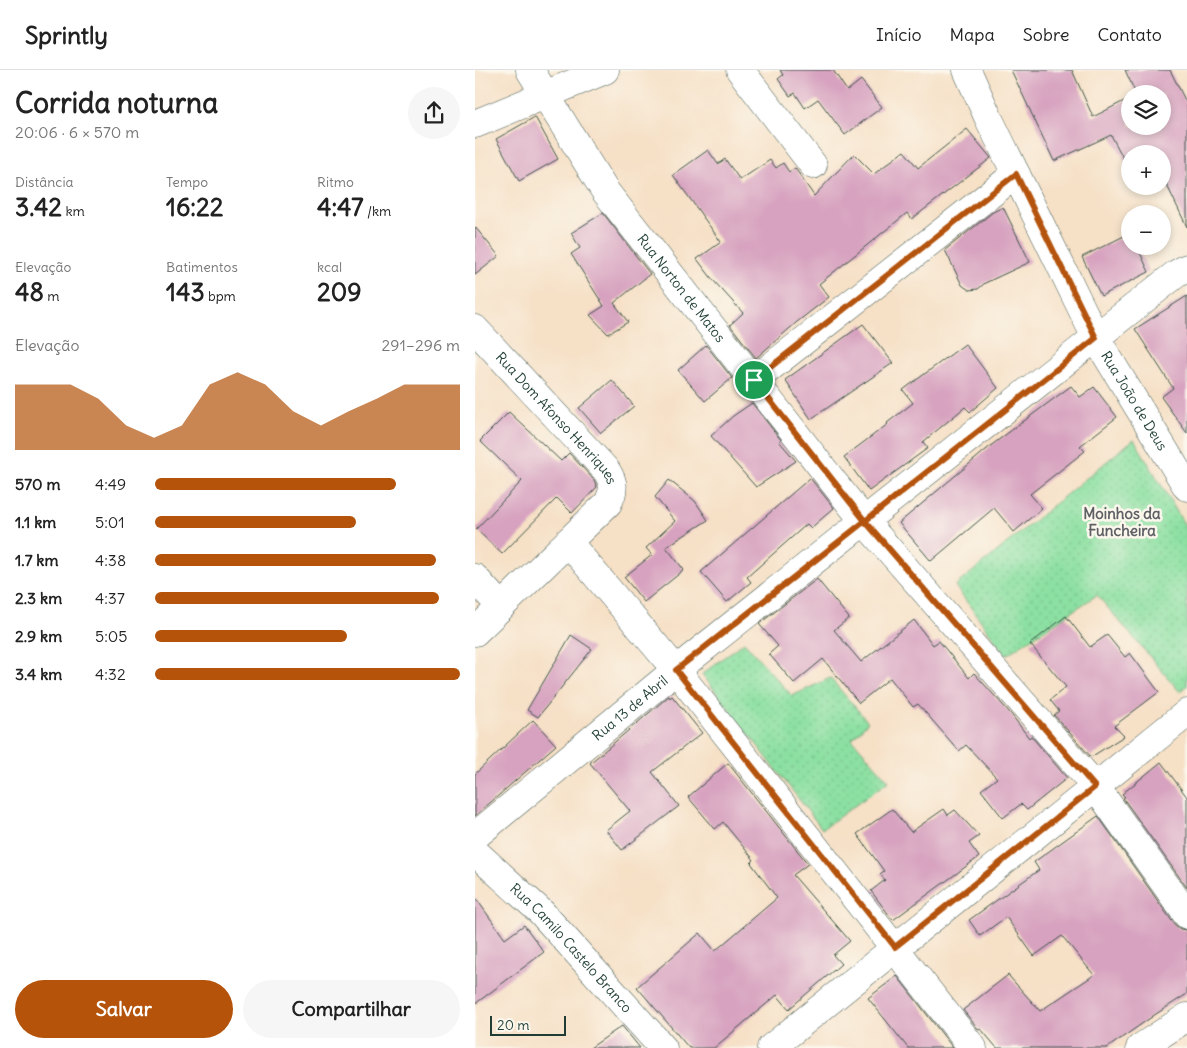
<!DOCTYPE html>
<html lang="pt">
<head>
<meta charset="utf-8">
<style>
  :root { --surface:#fff; --page:#f6f6f6; --text:#222; --muted:#767676; --line:#e0e0e0; --accent:#b45309 }
  body { margin:0; font-family:Delius,sans-serif; background:var(--page); color:var(--text); height:100vh; display:flex; flex-direction:column; font-size:19px; white-space:nowrap }
  * { box-sizing:border-box; margin:0 }
  p { font-size:16px; color:var(--muted) }
  .icon { flex:none; width:28px; height:28px; fill:none; stroke:currentColor; stroke-width:2; stroke-linecap:round; stroke-linejoin:round }
  .map { position:relative; flex:1; overflow:hidden }
  .panel { display:flex; flex-direction:column; background:var(--surface); width:475px }
  .panel>* { flex:none }
  .tools { position:absolute; left:646px; top:15px; display:grid; gap:10px }
  .tools a { display:grid; place-items:center; width:50px; height:50px; border-radius:50%; background:var(--surface); box-shadow:0 2px 8px #0003; font-size:25px }
  .scale { position:absolute; left:15px; bottom:12px; width:76px; box-sizing:border-box; padding-left:5px; border:2px solid #1f3d34; border-top:0; font-size:14px; line-height:18px; white-space:nowrap; color:#1f3d34; -webkit-text-stroke:4px #fbf7ec; paint-order:stroke }
  .pin { position:absolute; display:grid; place-items:center; width:42px; height:42px; color:#fff; margin:-21px; border:2px solid #fff; border-radius:50%; box-shadow:0 1px 5px #0007 }
  .round { display:grid; place-items:center; flex:none; width:52px; height:52px; border-radius:26px; background:var(--page) }
  .summary { display:flex; align-items:center; justify-content:space-between; height:85px; padding:0 15px }
  h1 { font-size:28px; font-weight:800; line-height:38px }
  .stats { display:grid; grid-template-columns:repeat(3,1fr); gap:8px; height:85px; padding:5px 15px }
  .stats div { display:grid; align-content:center }
  .stats b { font-size:25px; font-weight:800 }
  .stats small { font-size:14px; font-weight:400 }
  .stats p { font-size:14px }
  .chart { height:140px; padding:10px 15px }
  .chart p { display:flex; justify-content:space-between }
  .chart svg { width:100%; height:90px; margin-top:5px; fill:var(--accent); opacity:.7 }
  .action { display:flex; gap:10px; margin-top:auto; padding:10px 15px }
  .action a { flex:1; height:58px; border-radius:30px; background:var(--accent); color:#fff; font-size:20px; font-weight:800; line-height:58px; text-align:center }
  .action a+a { background:var(--page); color:var(--text) }
  ul { padding:0 15px; list-style:none; font-size:16px }
  li { display:grid; grid-template-columns:80px 60px 1fr; align-items:center; height:38px }
  li i { height:12px; border-radius:6px; background:var(--accent) }
  header { display:flex; align-items:center; gap:30px; box-sizing:border-box; height:70px; padding:0 25px; background:var(--surface); border-bottom:1px solid var(--line) }
  header strong { font-size:24px }
  nav { display:flex; gap:28px; margin-inline-start:auto; font-size:18px }
  main { display:flex; flex:1; min-height:0 }
  .map>svg:first-child { display:block }
  .grass { fill:url(#grass-dots); stroke:#568e6b }
  .building { fill:#d7a2bf }
  .lines { fill:none; stroke-linecap:round; stroke-linejoin:round }
  .street-casing { stroke:#3f554a; stroke-width:29 }
  .street { stroke:#fff; stroke-width:28 }
  .route-casing { stroke:#fff; stroke-width:10 }
  .route { stroke:#b45309; stroke-width:6 }
  .labels { text-anchor:middle; stroke-width:5; stroke-linejoin:round; paint-order:stroke }
  .street-label { font-size:14px; fill:#1f3d34; stroke:#fbf7ec }
  .neighbourhood-label { font-size:15px; font-weight:bold; fill:#5f6065; stroke:#fbf7ec }
</style>
</head>
<body>
<header>
<strong>Sprintly</strong>
<nav><a>Início</a><a>Mapa</a><a>Sobre</a><a>Contato</a></nav>
</header>
<main>
<section class="panel">
<div class="summary"><div><h1>Corrida noturna</h1><p>20:06 · 6 × 570 m</p></div><a class="round"><svg class="icon" aria-label="share" viewBox="0 0 24 24"><path d="M12 15V3M7 8l5-5 5 5M5 13v7h14v-7"/></svg></a></div>
<div class="stats">
<div><p>Distância</p><b>3.42<small> km</small></b></div>
<div><p>Tempo</p><b>16:22</b></div>
<div><p>Ritmo</p><b>4:47<small> /km</small></b></div>
</div>
<div class="stats">
<div><p>Elevação</p><b>48<small> m</small></b></div>
<div><p>Batimentos</p><b>143<small> bpm</small></b></div>
<div><p>kcal</p><b>209</b></div>
</div>
<div class="chart"><p><span>Elevação</span>291–296 m</p>
<svg viewBox="0 0 160 44" preserveAspectRatio="none"><path d="M0 44V12L10 12L20 12L30 19L40 32L50 38L60 32L70 12L80 6L90 12L100 25L110 32L120 25L130 19L140 12L150 12L160 12V44z"/></svg>
</div>
<ul>
<li><b>570 m</b>4:49<i style="width:79%"></i></li>
<li><b>1.1 km</b>5:01<i style="width:66%"></i></li>
<li><b>1.7 km</b>4:38<i style="width:92%"></i></li>
<li><b>2.3 km</b>4:37<i style="width:93%"></i></li>
<li><b>2.9 km</b>5:05<i style="width:63%"></i></li>
<li><b>3.4 km</b>4:32<i style="width:100%"></i></li>
</ul>
<div class="action"><a>Salvar</a><a>Compartilhar</a></div>
</section>
<div class="map">
<svg width="712" height="978" viewBox="0 0 712 978">
  <defs>
    <pattern id="grass-dots" width="8" height="8" patternUnits="userSpaceOnUse" patternTransform="scale(1.25)"><rect width="8" height="8" fill="#8ce0a2"/><path d="M2 2h.1M6 6h.1" fill="none" stroke="#78c18c" stroke-width="1.8" stroke-linecap="round"/></pattern>
  </defs>
  <rect width="100%" height="100%" fill="#fbf7ec"/>
  <filter id="ink" filterUnits="userSpaceOnUse"><feTurbulence type="fractalNoise" baseFrequency=".02" numOctaves="2"/><feDisplacementMap in="SourceGraphic" scale="10" xChannelSelector="R" yChannelSelector="G"/><feConvolveMatrix kernelMatrix="1 2 1 2 8 2 1 2 1" color-interpolation-filters="sRGB"/></filter>
  <filter id="wash" filterUnits="userSpaceOnUse"><feTurbulence type="fractalNoise" baseFrequency=".0096" numOctaves="4" result="noise"/><feDisplacementMap in="SourceGraphic" scale="20" xChannelSelector="R" yChannelSelector="G"/><feGaussianBlur stdDeviation="1.12" result="paint"/><feColorMatrix in="noise" values="0 0 0 0 0 0 0 0 0 0 0 0 0 0 0 0 0 1.4 0 .05"/><feComposite in="paint" operator="in"/></filter>
  <g filter="url(#wash)">
    <rect width="100%" height="100%" fill="#f6e0c6"/>
    <path class="grass" d="M659,369L712,459V616L705,622L622,525L531,585L480,516Z
      M269,572L317,626L355,608L393,652L377,669L414,711L347,759L227,604Z"/>
    <g id="blocks">
      <path class="building" d="M305,0H358L372,21L386,10L407,37L370,65L343,29L330,38L320,23L315,26L303,9L308,5Z
        M536,0H597L618,47L655,28V56H688V24H661L650,0H695L712,34V157L688,107V84H655V101L636,65L579,91Z
        M60,47L83,89L44,111L21,69Z
        M492,59L516,88L437,149L432,143L344,214L354,227L322,252L281,288L255,255L268,243L238,210L222,189L246,172L198,105L233,80L243,94L250,89L265,110L295,90L301,98L308,93L314,102L320,98L339,126L379,84L399,104L429,81L443,98Z
        M528,137L555,192L510,213L503,219L494,220L487,215L470,180L518,142Z
        M128,143L175,204L139,233L153,252L133,264L115,245L129,236L96,184L105,178L96,163Z
        M0,157L24,186L0,205Z
        M655,163V176H662L674,202L626,226L607,187Z
        M712,226V363L686,327L698,318L660,259Z
        M388,254L418,293L336,349L310,310Z
        M490,274L523,318L495,342L490,337L448,372L453,378L394,421L369,387L413,354L412,353L438,333L428,320Z
        M231,275L257,308L230,331L203,300Z
        M137,310L159,336L126,363L104,338Z
        M596,316L605,327L619,317L642,347L605,376L610,381L555,424L567,438L539,462L519,438L456,491L424,453L518,374Z
        M277,333L306,370L304,371L321,391L281,417L236,366L258,346Z
        M34,342L86,391L94,383L119,410L122,417L97,443L82,428L27,484L1,459L47,411L5,371Z
        M335,408L359,438L336,458L332,454L272,507L276,512L252,532L226,502Z
        M194,410L220,431L233,450L191,477L209,500L169,532L149,507L177,485L171,478L200,451L180,427Z
        M342,509L374,548L359,560L386,592L439,550L458,575L464,571L494,608L499,603L536,644L554,668L556,666L592,708L552,740L546,734L528,748L506,720L522,708L491,675L484,681L443,634L438,637L415,608L384,633L348,589L319,613L294,584L303,576L284,554Z
        M591,546L615,577L632,565L650,587L655,583L684,622L639,656L649,666L616,687L579,645L584,641L575,630L591,617L555,574Z
        M96,565L117,579L63,647L52,640Z
        M194,626L195,628L197,626L227,663L177,702L204,736L147,780L131,760L155,741L115,693Z
        M58,650L81,675L0,746V704Z
        M686,692L712,727V818L648,728L650,727L647,724Z
        M253,693L333,794L318,805L375,871L358,885L366,894L314,939L302,925L239,978H214L162,917L225,863L240,881L302,828L276,793L279,790L248,752L240,759L213,727Z
        M417,739L436,762L469,739L473,745L480,740L504,766L494,773L504,787L418,850L396,821L410,810L405,804L409,801L382,764Z
        M623,746L699,854L705,859L712,860V924L681,944L632,978H522L506,959L504,960L488,940L533,905L565,941L619,905L587,866L559,886L531,847L505,866L494,850L564,800L559,792Z
        M0,827L30,869L49,855L69,882L0,934Z
        M422,906L478,978H433L393,928Z
        M147,956L165,978H115Z"/>
    </g>
  </g>
  <g filter="url(#ink)">
    <use href="#blocks" fill-opacity="0" stroke="#3f554a" stroke-width="1"/>
    <g class="lines">
      <g class="street-casing">
        <g id="street">
          <path id="s1" d="M55,0L130,121L389,451L621,717L712,845"/>
          <path d="M265,0L338,95"/>
          <path id="s2" d="M492,0L513,47L621,268L712,417"/>
          <path d="M0,54L130,0"/>
          <path id="s3" d="M0,259L131,400C139,412 140,419 133,433L0,562"/>
          <path d="M279,310L541,104"/>
          <path d="M93,472L201,600L498,978"/>
          <path d="M0,508L26,537"/>
          <path id="s4" d="M0,766L201,600L701,204L712,198"/>
          <path id="s5" d="M0,782L66,842L188,978"/>
          <path d="M296,978L712,643"/>
          <path d="M665,978L712,947"/>
        </g>
      </g>
      <use href="#street" class="street"/>
    </g>
  </g>
  <g class="lines" filter="url(#ink)">
    <g class="route-casing">
      <path id="route" d="M279,310L390,451L201,600L420,877L620,717L390,451L621,268L541,104L279,310"/>
    </g>
    <use href="#route" class="route"/>
  </g>
  <g class="labels">
    <g class="street-label">
      <text dy="5" stroke="none"><textPath href="#s1" startOffset="266">Rua Norton de Matos</textPath></text>
      <text dy="5" stroke="none"><textPath href="#s2" startOffset="371">Rua João de Deus</textPath></text>
      <text dy="5" stroke="none"><textPath href="#s3" startOffset="121">Rua Dom Afonso Henriques</textPath></text>
      <text dy="5" stroke="none"><textPath href="#s4" startOffset="201">Rua 13 de Abril</textPath></text>
      <text dy="5" stroke="none"><textPath href="#s5" startOffset="136">Rua Camilo Castelo Branco</textPath></text>
    </g>
    <g class="neighbourhood-label">
      <text x="647" y="449">Moinhos da<tspan x="647" dy="17">Funcheira</tspan></text>
    </g>
  </g>
</svg>
<div class="tools">
<a><svg class="icon" aria-label="layers" viewBox="0 0 24 24"><path d="M12 4l9 5-9 5-9-5zM3 14l9 5 9-5"/></svg></a>
<a>+</a>
<a>−</a>
</div>
<div class="scale">20 m</div>
<div class="pin" style="left:279px;top:310px;background:#1e9e55"><svg class="icon" aria-label="arrive" viewBox="0 0 24 24"><path d="M6 21V4h12l-3 4 3 4H6"/></svg></div>
</div>
</main>
</body>
</html>
